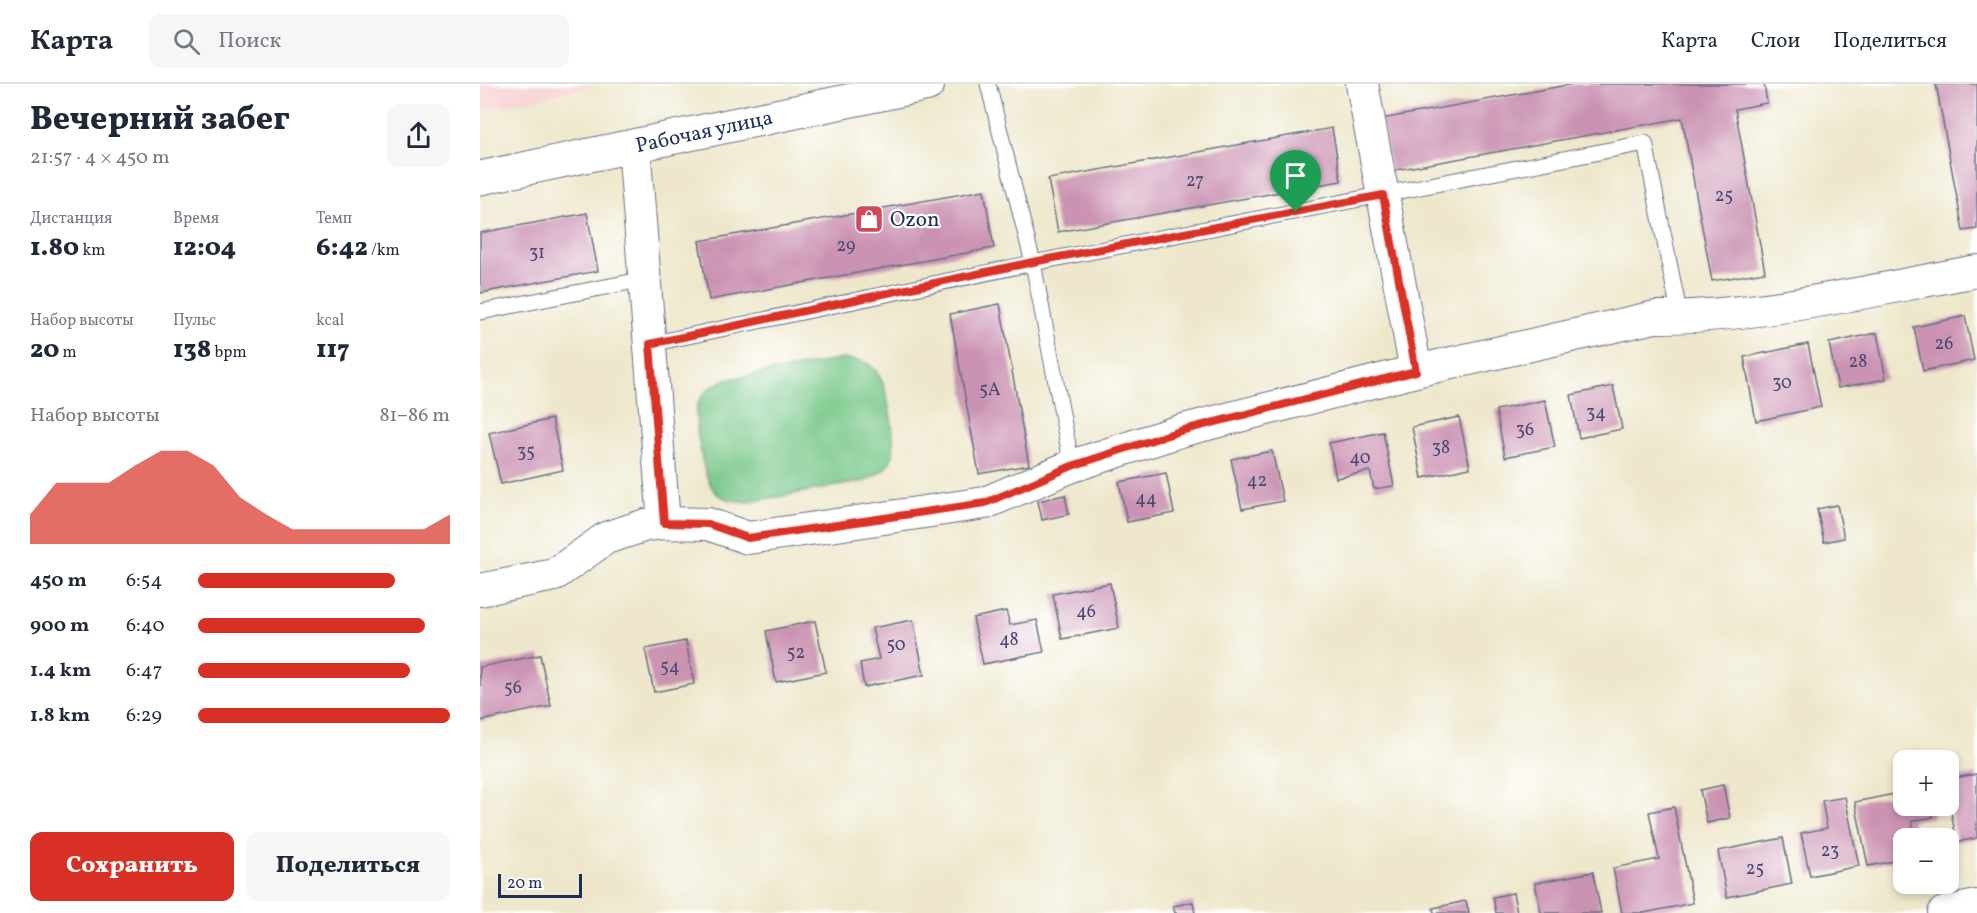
<!DOCTYPE html>
<html lang="ru">
<head>
<meta charset="utf-8">
<style>
  :root { --surface:#fff; --page:#f6f6f7; --text:#1f2937; --muted:#747a83; --line:#e0e1e3; --accent:#d93025 }
  body { margin:0; font-family:Vollkorn,serif; background:var(--page); color:var(--text); height:100vh; display:flex; flex-direction:column; font-size:22px; white-space:nowrap }
  * { box-sizing:border-box; margin:0 }
  p { font-size:20px; color:var(--muted) }
  .icon { flex:none; width:33px; height:33px; fill:none; stroke:currentColor; stroke-width:2; stroke-linecap:round; stroke-linejoin:round }
  .map { position:relative; flex:1; overflow:hidden }
  .drawer { display:flex; flex-direction:column; background:var(--surface); width:480px }
  .drawer>* { flex:none }
  .buttons { position:absolute; left:1413px; top:666px; display:grid; gap:12px }
  .buttons a { display:grid; place-items:center; width:66px; height:66px; border-radius:12px; background:var(--surface); box-shadow:0 3px 9px #0003; font-size:30px }
  .scale { position:absolute; left:18px; bottom:15px; width:84px; box-sizing:border-box; padding-left:6px; border:3px solid #1b2f5e; border-top:0; font-size:16px; line-height:21px; white-space:nowrap; color:#1b2f5e; -webkit-text-stroke:4px #fff; paint-order:stroke }
  .pin { position:absolute; display:grid; place-items:center; width:51px; height:51px; color:#fff; margin:-62px -26px; border-radius:50% 50% 50% 0; rotate:-45deg; box-shadow:0 0 6px #0007 }
  .pin .icon { rotate:45deg }
  .round { display:grid; place-items:center; flex:none; width:63px; height:63px; border-radius:12px; background:var(--page) }
  .overview { display:flex; align-items:center; justify-content:space-between; height:102px; padding:0 30px }
  h1 { font-size:33px; font-weight:800; line-height:45px }
  .figures { display:grid; grid-template-columns:repeat(3,1fr); gap:9px; height:102px; padding:6px 30px }
  .figures div { display:grid; align-content:center }
  .figures b { font-size:26px; font-weight:800 }
  .figures small { font-size:16px; font-weight:400 }
  .figures p { font-size:16px }
  .chart { height:168px; padding:12px 30px }
  .chart p { display:flex; justify-content:space-between }
  .chart svg { width:100%; height:108px; margin-top:6px; fill:var(--accent); opacity:.7 }
  .action { display:flex; gap:12px; margin-top:auto; padding:12px 30px }
  .action a { flex:1; height:69px; border-radius:12px; background:var(--accent); color:#fff; font-size:24px; font-weight:800; line-height:69px; text-align:center }
  .action a+a { background:var(--page); color:var(--text) }
  ul { padding:0 30px; list-style:none; font-size:20px }
  li { display:grid; grid-template-columns:96px 72px 1fr; align-items:center; height:45px }
  li i { height:15px; border-radius:8px; background:var(--accent) }
  header { display:flex; align-items:center; gap:36px; box-sizing:border-box; height:84px; padding:0 30px; background:var(--surface); border-bottom:2px solid var(--line) }
  header strong { font-size:28px }
  nav { display:flex; gap:33px; margin-inline-start:auto; font-size:21px }
  .search { width:420px; height:54px; background:var(--page); display:flex; align-items:center; gap:15px; box-sizing:border-box; padding:0 21px; border-radius:12px; color:var(--muted); font-size:22px }
  main { display:flex; flex:1; min-height:0 }
  .map>svg:first-child { display:block }
  .built { fill:#f7cfd1 }
  .green { fill:#79c889; stroke:#4a7c74; stroke-width:1.5 }
  .building { fill:#cb93b2 }
  .lines { fill:none; stroke-linecap:round; stroke-linejoin:round }
  .lane-casing { stroke:#656f84; stroke-width:17 }
  .street-casing { stroke:#656f84; stroke-width:34 }
  .secondary-casing { stroke:#656f84; stroke-width:35 }
  .lane { stroke:#fff; stroke-width:15 }
  .street { stroke:#fff; stroke-width:32 }
  .secondary { stroke:#fff; stroke-width:33 }
  .route-casing { stroke:#fff; stroke-width:12 }
  .route { stroke:#d93025; stroke-width:8 }
  .labels { text-anchor:middle; stroke-width:4.5; stroke-linejoin:round; paint-order:stroke }
  .number-label { font-size:18px; fill:#474873 }
  .street-label { font-size:21px; fill:#1b2f5e; stroke:#fff }
  .poi-label { font-size:21px; fill:#1b2f5e; stroke:#fff; text-anchor:start }
</style>
</head>
<body>
<header>
<strong>Карта</strong>
<div class="search"><svg class="icon" aria-label="search" viewBox="0 0 24 24"><circle cx="10" cy="10" r="6"/><path d="M15 15l6 6"/></svg>Поиск</div>
<nav><a>Карта</a><a>Слои</a><a>Поделиться</a></nav>
</header>
<main>
<section class="drawer">
<div class="overview"><div><h1>Вечерний забег</h1><p>21:57 · 4 × 450 m</p></div><a class="round"><svg class="icon" aria-label="share" viewBox="0 0 24 24"><path d="M12 15V3M7 8l5-5 5 5M5 13v7h14v-7"/></svg></a></div>
<div class="figures">
<div><p>Дистанция</p><b>1.80<small> km</small></b></div>
<div><p>Время</p><b>12:04</b></div>
<div><p>Темп</p><b>6:42<small> /km</small></b></div>
</div>
<div class="figures">
<div><p>Набор высоты</p><b>20<small> m</small></b></div>
<div><p>Пульс</p><b>138<small> bpm</small></b></div>
<div><p>kcal</p><b>117</b></div>
</div>
<div class="chart"><p><span>Набор высоты</span>81–86 m</p>
<svg viewBox="0 0 160 44" preserveAspectRatio="none"><path d="M0 44V32L10 19L20 19L30 19L40 12L50 6L60 6L70 12L80 25L90 32L100 38L110 38L120 38L130 38L140 38L150 38L160 32V44z"/></svg>
</div>
<ul>
<li><b>450 m</b>6:54<i style="width:78%"></i></li>
<li><b>900 m</b>6:40<i style="width:90%"></i></li>
<li><b>1.4 km</b>6:47<i style="width:84%"></i></li>
<li><b>1.8 km</b>6:29<i style="width:100%"></i></li>
</ul>
<div class="action"><a>Сохранить</a><a>Поделиться</a></div>
</section>
<div class="map">
<svg width="1497" height="829" viewBox="0 0 1497 829">
  <rect width="100%" height="100%" fill="#fff"/>
  <filter id="ink" filterUnits="userSpaceOnUse"><feTurbulence type="fractalNoise" baseFrequency=".0167" numOctaves="2"/><feDisplacementMap in="SourceGraphic" scale="12" xChannelSelector="R" yChannelSelector="G"/><feConvolveMatrix kernelMatrix="1 2 1 2 8 2 1 2 1" color-interpolation-filters="sRGB"/></filter>
  <filter id="wash" filterUnits="userSpaceOnUse"><feTurbulence type="fractalNoise" baseFrequency=".008" numOctaves="4" result="noise"/><feDisplacementMap in="SourceGraphic" scale="24" xChannelSelector="R" yChannelSelector="G"/><feGaussianBlur stdDeviation="1.35" result="paint"/><feColorMatrix in="noise" values="0 0 0 0 0 0 0 0 0 0 0 0 0 0 0 0 0 1.4 0 .05"/><feComposite in="paint" operator="in"/></filter>
  <g filter="url(#wash)">
    <rect width="100%" height="100%" fill="#eee7cb"/>
    <path class="built" d="M0,0H117L0,28Z"/>
    <path class="green" d="M362,275C375,276 387,276 396,287C407,300 417,357 412,373C407,386 396,391 385,397L268,418C255,417 242,416 234,406C223,393 213,336 218,320C223,307 234,301 245,296Z"/>
    <g id="blocks">
      <path class="building" d="M1093,0H1284L1287,19L1255,25L1285,188L1232,197L1202,34L911,87L901,35Z
        M1456,0H1497V145L1483,147Z
        M852,44L861,97L578,148L568,95Z
        M504,106L514,164L229,216L219,157Z
        M107,129L118,187L0,209V149Z
        M520,220L549,381L499,390L470,230Z
        M1485,232L1494,276L1443,287L1434,243Z
        M1397,249L1406,295L1358,304L1349,259Z
        M1328,260L1341,323L1276,337L1264,273Z
        M1133,302L1142,345L1099,354L1091,311Z
        M1065,316L1075,363L1025,373L1016,326Z
        M979,333L990,384L942,394L932,343Z
        M72,335L83,386L21,400L9,349Z
        M903,348L914,402L894,405L890,387L856,394L849,359Z
        M792,367L803,417L762,425L751,375Z
        M686,389L694,429L647,438L639,398Z
        M585,411L589,430L562,436L558,417Z
        M1357,421L1364,454L1344,458L1337,425Z
        M630,499L639,544L582,555L573,510Z
        M526,527L530,541L557,536L564,568L503,580L493,534Z
        M433,536L444,591L384,603L380,579L399,575L392,544Z
        M335,537L346,588L296,598L286,547Z
        M206,557L214,600L174,608L165,565Z
        M60,571L71,622L0,637V583Z
        M1497,690V754L1477,758L1468,714V695Z
        M1243,701L1250,734L1227,739L1220,706Z
        M1424,708V722H1451L1453,733L1432,737L1435,754H1424V775L1388,782L1375,718Z
        M1365,713L1379,782L1330,792L1321,749L1347,744L1342,717Z
        M1194,723L1213,819L1164,829H1142L1133,784L1179,775L1169,728Z
        M1303,754L1312,800L1247,813L1238,767Z
        M1113,788L1121,829H1061L1055,799Z
        M1033,809L1037,829H1016L1013,813Z
        M986,817L989,829H954L953,824Z
        M713,818L715,829H695L693,822Z"/>
    </g>
  </g>
  <g filter="url(#ink)">
    <use href="#blocks" fill-opacity="0" stroke="#656f84" stroke-width="1.5"/>
    <g class="lines">
      <g class="lane-casing">
        <path id="lane" d="M508,0L553,179L592,382
          M0,228L165,195
          M170,260L553,179L1165,59L1200,233"/>
      </g>
      <g class="street-casing">
        <path id="street" d="M882,0L936,287
          M154,62L184,439
          M0,506L74,491L126,454L166,441L184,439L228,440L268,454L505,419L592,382L700,347L936,287L1175,233C1284,233 1391,206 1497,187
          M1464,829L1497,822"/>
      </g>
      <g class="secondary-casing">
        <path id="secondary" d="M0,94L448,0"/>
      </g>
      <use href="#lane" class="lane"/>
      <use href="#street" class="street"/>
      <use href="#secondary" class="secondary"/>
    </g>
  </g>
  <g class="lines" filter="url(#ink)">
    <g class="route-casing">
      <path id="route" d="M903,111L936,287L700,347L592,382L505,419L268,454L228,440L184,439L170,260L553,178Z"/>
    </g>
    <use href="#route" class="route"/>
  </g>
  <defs>
    <g id="shop-square" transform="scale(1.5)"><rect x="-9" y="-9" width="18" height="18" rx="4" fill="#d1495b" stroke="#fff"/><path d="M-5-2.5h2.3a2.7 3.5 0 0 1 5.4 0H5L5.5 6h-11ZM-1.5-2.5h3a1.5 2.3 0 0 0-3 0Z" fill="#fff"/></g>
  </defs>
  <g fill-rule="evenodd">
    <use href="#shop-square" x="389" y="135"/>
  </g>
  <g class="labels">
    <g class="number-label">
      <text x="715" y="102">27</text>
      <text x="1244" y="117">25</text>
      <text x="366" y="167">29</text>
      <text x="57" y="174">31</text>
      <text x="1464" y="265">26</text>
      <text x="1378" y="283">28</text>
      <text x="1302" y="304">30</text>
      <text x="510" y="311">5А</text>
      <text x="1116" y="334">34</text>
      <text x="1045" y="351">36</text>
      <text x="961" y="369">38</text>
      <text x="46" y="373">35</text>
      <text x="880" y="379">40</text>
      <text x="777" y="402">42</text>
      <text x="666" y="420">44</text>
      <text x="606" y="533">46</text>
      <text x="529" y="561">48</text>
      <text x="416" y="566">50</text>
      <text x="316" y="574">52</text>
      <text x="190" y="588">54</text>
      <text x="33" y="609">56</text>
      <text x="1350" y="772">23</text>
      <text x="1275" y="790">25</text>
    </g>
    <g class="street-label">
      <text transform="translate(224 47) rotate(-12)" y="7">Рабочая улица</text>
    </g>
    <g class="poi-label">
      <text x="410" y="142">Ozon</text>
    </g>
  </g>
</svg>
<div class="buttons">
<a>+</a>
<a>−</a>
</div>
<div class="scale">20 m</div>
<div class="pin" style="left:816px;top:128px;background:#1e9e55"><svg class="icon" aria-label="arrive" viewBox="0 0 24 24"><path d="M6 21V4h12l-3 4 3 4H6"/></svg></div>
</div>
</main>
</body>
</html>
